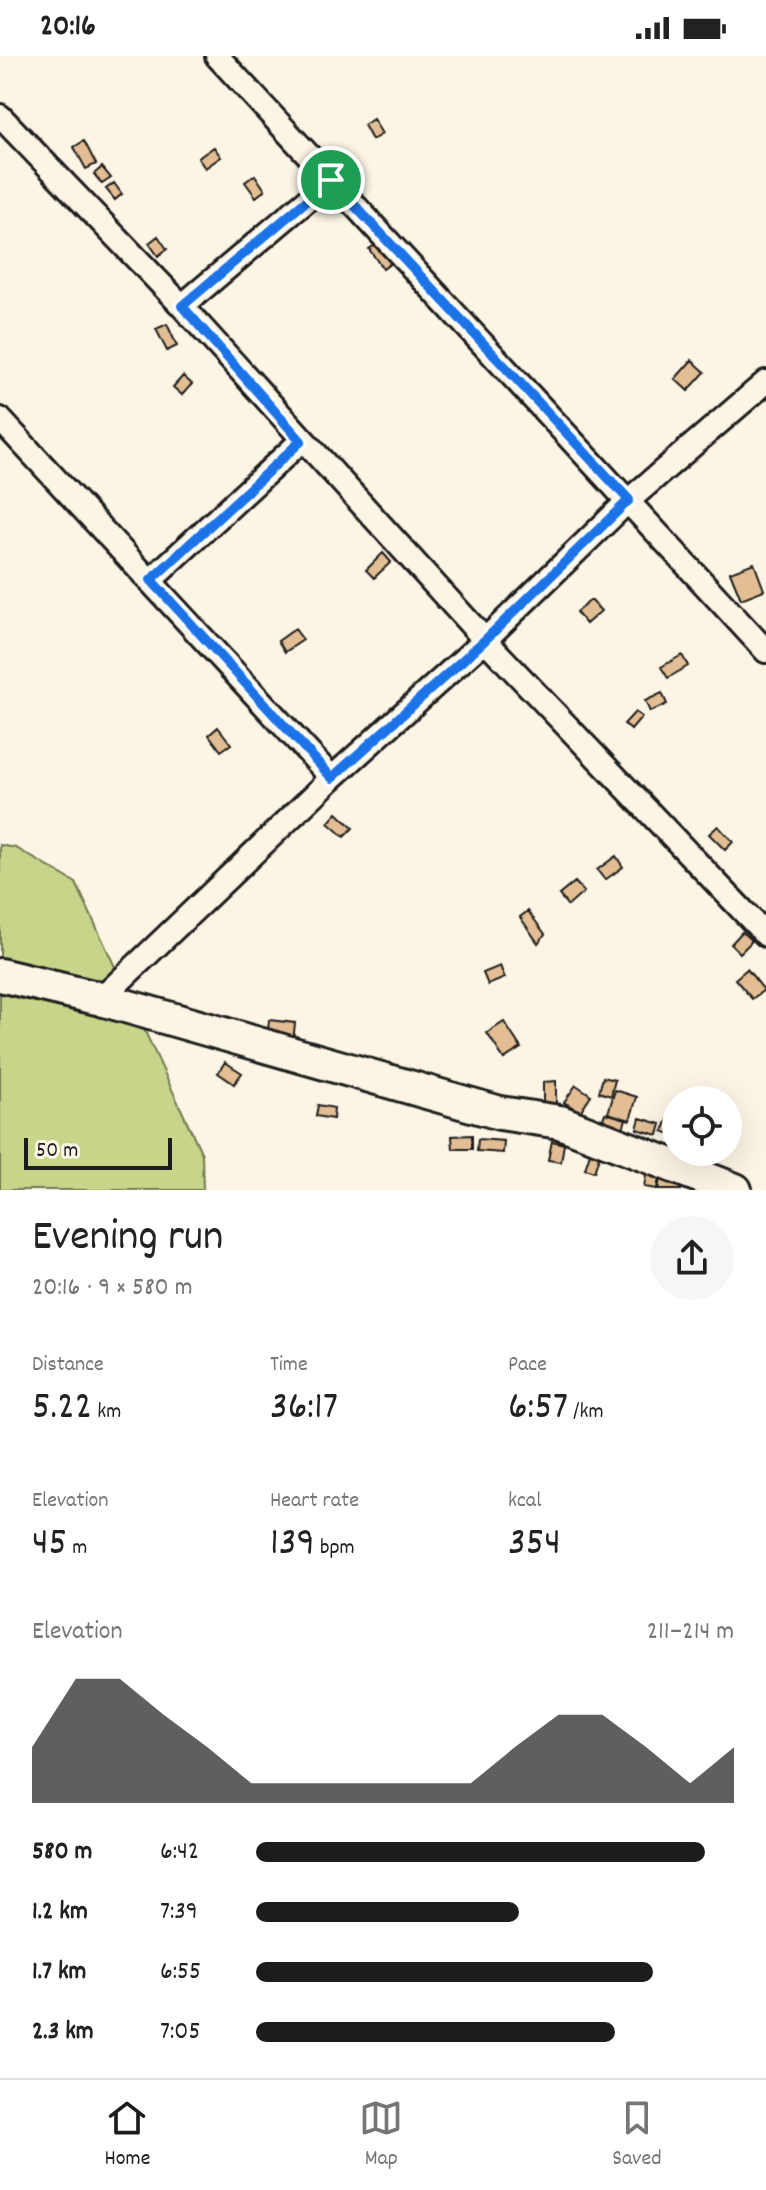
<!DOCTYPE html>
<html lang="en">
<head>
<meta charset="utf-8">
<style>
  :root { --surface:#fff; --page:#f6f6f6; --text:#222; --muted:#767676; --line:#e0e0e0; --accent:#1c1c1c }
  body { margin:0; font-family:Dekko,sans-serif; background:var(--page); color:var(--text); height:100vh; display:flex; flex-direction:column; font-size:30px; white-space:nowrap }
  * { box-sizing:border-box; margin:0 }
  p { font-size:26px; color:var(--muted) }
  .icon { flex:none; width:44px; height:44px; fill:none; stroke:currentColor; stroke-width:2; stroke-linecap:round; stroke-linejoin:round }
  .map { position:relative; height:1134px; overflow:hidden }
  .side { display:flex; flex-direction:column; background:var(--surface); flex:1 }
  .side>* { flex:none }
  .buttons { position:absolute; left:662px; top:1030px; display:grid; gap:16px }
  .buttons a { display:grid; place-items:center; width:80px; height:80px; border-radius:50%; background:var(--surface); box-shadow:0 8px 32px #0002; font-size:40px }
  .scale { position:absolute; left:24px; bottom:20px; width:148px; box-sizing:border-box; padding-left:8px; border:4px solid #1c1c1c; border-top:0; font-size:22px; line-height:28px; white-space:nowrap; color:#1c1c1c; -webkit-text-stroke:6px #fcf5e5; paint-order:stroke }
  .pin { position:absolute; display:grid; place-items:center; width:68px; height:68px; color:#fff; margin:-34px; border:4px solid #fff; border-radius:50%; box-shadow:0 2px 8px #0007 }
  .round { display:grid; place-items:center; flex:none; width:84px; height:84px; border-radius:42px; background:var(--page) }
  .head { display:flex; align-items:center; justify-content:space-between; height:136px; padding:0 32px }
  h1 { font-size:44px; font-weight:600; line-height:60px }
  .stats { display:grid; grid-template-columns:repeat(3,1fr); gap:12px; height:136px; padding:8px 32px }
  .stats div { display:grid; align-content:center }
  .stats b { font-size:40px; font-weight:600 }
  .stats small { font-size:22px; font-weight:400 }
  .stats p { font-size:22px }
  .chart { height:224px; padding:16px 32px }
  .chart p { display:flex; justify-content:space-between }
  .chart svg { width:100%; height:144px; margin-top:8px; fill:var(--accent); opacity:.7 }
  ul { padding:0 32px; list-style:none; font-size:26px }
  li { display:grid; grid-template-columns:128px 96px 1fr; align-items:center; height:60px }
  li i { height:20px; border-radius:10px; background:var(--accent) }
  .status { display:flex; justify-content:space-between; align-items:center; height:56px; padding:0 40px; background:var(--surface); direction:ltr }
  .status svg { height:22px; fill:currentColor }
  .dock { display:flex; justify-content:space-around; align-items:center; height:112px; border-top:2px solid var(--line); background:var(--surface); font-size:22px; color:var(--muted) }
  .dock a { display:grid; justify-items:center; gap:4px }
  .dock .selected { color:var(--accent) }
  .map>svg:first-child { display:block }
  .green { fill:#c6d589; stroke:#717852; stroke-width:2 }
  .building { fill:#e3be94; stroke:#1c1c1c; stroke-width:2 }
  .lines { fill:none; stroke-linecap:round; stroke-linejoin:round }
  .street-casing { stroke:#1c1c1c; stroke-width:28 }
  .secondary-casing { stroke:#1c1c1c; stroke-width:38 }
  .street { stroke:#fcf5e5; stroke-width:22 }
  .secondary { stroke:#fcf5e5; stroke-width:32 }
  .route-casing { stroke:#fff; stroke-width:16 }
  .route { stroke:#1a73e8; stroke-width:10 }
</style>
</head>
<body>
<div class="status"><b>20:16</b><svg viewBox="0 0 49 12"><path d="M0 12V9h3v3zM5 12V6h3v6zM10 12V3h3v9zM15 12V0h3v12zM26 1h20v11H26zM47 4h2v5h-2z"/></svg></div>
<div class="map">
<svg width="766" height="1134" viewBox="0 0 766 1134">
  <rect width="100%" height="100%" fill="#fcf5e5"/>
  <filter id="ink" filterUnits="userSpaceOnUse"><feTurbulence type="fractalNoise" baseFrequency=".0125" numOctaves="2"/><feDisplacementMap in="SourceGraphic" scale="16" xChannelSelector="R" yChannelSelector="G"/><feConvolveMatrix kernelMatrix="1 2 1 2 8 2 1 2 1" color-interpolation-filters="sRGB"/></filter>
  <g filter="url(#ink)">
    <path class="green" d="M0,789L16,792L76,827L202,1098L203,1134H0Z"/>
    <path class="building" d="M373,63L382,78L372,84L364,69Z
      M84,85L96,108L86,113L74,91Z
      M214,91L221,101L205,112L198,102Z
      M102,111L111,122L102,128L94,118Z
      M255,119L265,134L256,141L245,126Z
      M114,127L122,138L115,144L106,133Z
      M158,180L167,193L158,200L149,187Z
      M382,184L396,203L383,213L369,193Z
      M167,268L177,290L167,295L156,273Z
      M692,304L705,316L688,335L675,323Z
      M183,320L192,328L182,339L173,331Z
      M383,497L391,506L374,522L366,514Z
      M754,507L764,534L741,543L730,516Z
      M591,544L601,555L586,568L576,556Z
      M295,573L303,584L285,596L278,585Z
      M682,599L688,610L668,622L661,611Z
      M662,637L667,648L650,656L645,645Z
      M635,656L642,661L631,674L624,668Z
      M218,671L231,688L221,695L209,679Z
      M337,757L353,772L344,781L328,767Z
      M718,770L733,786L725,794L709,778Z
      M616,800L623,811L605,824L597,814Z
      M575,826L584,836L568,850L559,839Z
      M528,855L545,878L538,887L520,861Z
      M742,876L752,885L740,897L731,888Z
      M500,910L505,922L488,929L483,917Z
      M747,913L764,934L752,943L735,923Z
      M269,964L295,967L293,986L267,984Z
      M504,966L521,992L504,1003L487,977Z
      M225,1006L242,1017L234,1028L218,1017Z
      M603,1021L615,1024L611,1040L599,1036Z
      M556,1025V1048H543V1026Z
      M576,1029L591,1039L580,1056L564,1046Z
      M615,1034L637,1041L630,1064L608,1057Z
      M318,1049L334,1052L333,1063L316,1060Z
      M605,1057L626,1063L623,1073L602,1066Z
      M669,1061L676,1064V1080L663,1075Z
      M640,1062L661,1068L658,1079L637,1073Z
      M472,1079V1093H453L452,1080Z
      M478,1083L504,1085L503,1097L477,1095Z
      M552,1085L564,1088L561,1106L548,1104Z
      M592,1091L601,1095L594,1116L585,1113Z
      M647,1114L660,1116L657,1133L644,1131Z
      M660,1121L682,1125L681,1134H658Z"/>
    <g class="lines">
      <g class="street-casing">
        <path id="street" d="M217,0L766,595
          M0,60L182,250L485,584L766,879
          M182,250L331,124
          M0,363L332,722
          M151,524L301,385
          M101,943L332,722L485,584L629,444L766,326"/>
      </g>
      <g class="secondary-casing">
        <path id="secondary" d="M0,919L101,943L500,1057L560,1066L735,1134"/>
      </g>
      <use href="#street" class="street"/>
      <use href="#secondary" class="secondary"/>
    </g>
  </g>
  <g class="lines" filter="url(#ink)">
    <g class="route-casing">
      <path id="route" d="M331,124L629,444L485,584L332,722L151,524L301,385L182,250Z"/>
    </g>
    <use href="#route" class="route"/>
  </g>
</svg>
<div class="buttons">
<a><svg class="icon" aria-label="locate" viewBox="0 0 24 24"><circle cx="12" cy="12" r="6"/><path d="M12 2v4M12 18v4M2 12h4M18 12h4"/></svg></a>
</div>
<div class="scale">50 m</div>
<div class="pin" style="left:331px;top:124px;background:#1e9e55"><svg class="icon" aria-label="arrive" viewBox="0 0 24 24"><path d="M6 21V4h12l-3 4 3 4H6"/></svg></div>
</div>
<section class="side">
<div class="head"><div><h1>Evening run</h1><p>20:16 · 9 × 580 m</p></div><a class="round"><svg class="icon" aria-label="share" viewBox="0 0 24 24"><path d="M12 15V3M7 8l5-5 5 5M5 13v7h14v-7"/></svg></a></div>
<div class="stats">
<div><p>Distance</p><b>5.22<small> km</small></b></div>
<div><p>Time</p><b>36:17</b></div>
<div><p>Pace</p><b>6:57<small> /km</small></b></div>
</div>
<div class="stats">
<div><p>Elevation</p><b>45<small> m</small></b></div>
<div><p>Heart rate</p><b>139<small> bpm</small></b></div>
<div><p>kcal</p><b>354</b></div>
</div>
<div class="chart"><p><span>Elevation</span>211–214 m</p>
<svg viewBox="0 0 160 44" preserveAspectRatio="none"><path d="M0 44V27L10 6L20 6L30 17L40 27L50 38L60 38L70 38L80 38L90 38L100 38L110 27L120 17L130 17L140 27L150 38L160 27V44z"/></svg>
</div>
<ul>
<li><b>580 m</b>6:42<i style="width:94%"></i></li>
<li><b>1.2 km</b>7:39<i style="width:55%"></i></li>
<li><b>1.7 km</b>6:55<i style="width:83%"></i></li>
<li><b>2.3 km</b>7:05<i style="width:75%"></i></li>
</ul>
</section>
<nav class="dock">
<a class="selected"><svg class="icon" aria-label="home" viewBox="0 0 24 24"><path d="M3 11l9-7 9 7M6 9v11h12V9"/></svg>Home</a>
<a><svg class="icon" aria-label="map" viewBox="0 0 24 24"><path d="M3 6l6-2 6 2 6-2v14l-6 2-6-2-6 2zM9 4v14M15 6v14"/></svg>Map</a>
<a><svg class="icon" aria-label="saved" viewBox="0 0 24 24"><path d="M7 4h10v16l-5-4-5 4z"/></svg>Saved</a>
</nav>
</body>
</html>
